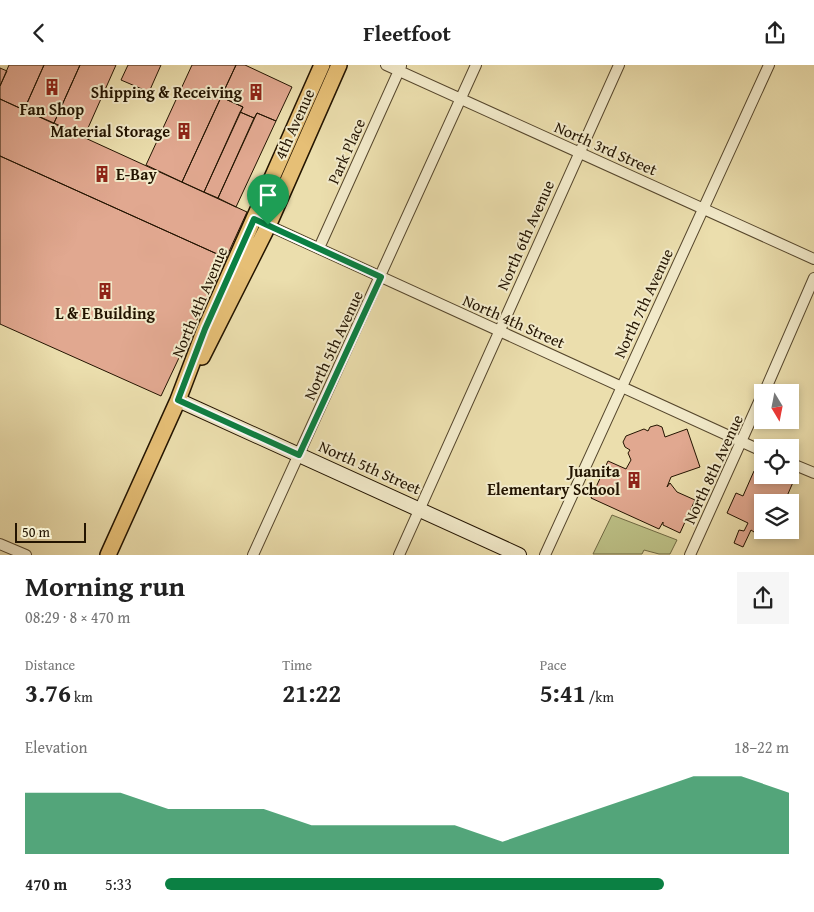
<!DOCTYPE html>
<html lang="en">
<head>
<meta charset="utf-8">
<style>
  :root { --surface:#fff; --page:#f6f6f6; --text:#222; --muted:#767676; --accent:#0b8043 }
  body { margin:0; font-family:"Gentium Book Plus",serif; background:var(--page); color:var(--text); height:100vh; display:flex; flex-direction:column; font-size:19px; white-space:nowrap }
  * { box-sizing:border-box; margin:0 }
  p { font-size:16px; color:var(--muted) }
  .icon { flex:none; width:28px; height:28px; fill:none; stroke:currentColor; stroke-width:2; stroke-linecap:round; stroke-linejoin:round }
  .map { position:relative; height:490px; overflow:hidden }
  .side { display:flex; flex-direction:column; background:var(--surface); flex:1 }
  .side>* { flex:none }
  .needle { width:32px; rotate:170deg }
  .buttons { position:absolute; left:754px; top:319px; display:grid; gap:10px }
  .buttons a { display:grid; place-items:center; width:45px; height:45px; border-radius:0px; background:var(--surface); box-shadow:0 2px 8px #0003; font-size:25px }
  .scale { position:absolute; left:15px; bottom:12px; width:71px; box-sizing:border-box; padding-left:5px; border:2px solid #231401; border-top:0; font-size:14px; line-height:18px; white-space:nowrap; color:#231401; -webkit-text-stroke:4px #f2eaca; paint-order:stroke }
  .pin { position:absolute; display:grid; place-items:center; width:42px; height:42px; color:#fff; margin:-51px -21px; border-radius:50% 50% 50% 0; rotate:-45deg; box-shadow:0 0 5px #0007 }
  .pin .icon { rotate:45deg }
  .round { display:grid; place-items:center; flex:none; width:52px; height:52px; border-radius:0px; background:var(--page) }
  .summary { display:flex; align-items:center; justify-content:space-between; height:85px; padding:0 25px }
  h1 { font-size:28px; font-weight:700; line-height:38px }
  .figures { display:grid; grid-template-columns:repeat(3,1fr); gap:8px; height:85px; padding:5px 25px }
  .figures div { display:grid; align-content:center }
  .figures b { font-size:25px; font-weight:700 }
  .figures small { font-size:14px; font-weight:400 }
  .figures p { font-size:14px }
  .chart { height:140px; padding:10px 25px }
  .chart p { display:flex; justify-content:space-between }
  .chart svg { width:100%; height:90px; margin-top:5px; fill:var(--accent); opacity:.7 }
  ul { padding:0 25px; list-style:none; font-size:16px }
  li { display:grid; grid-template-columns:80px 60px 1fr; align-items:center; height:38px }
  li i { height:12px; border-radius:6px; background:var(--accent) }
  header { display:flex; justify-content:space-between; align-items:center; height:65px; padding:0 25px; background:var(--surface); font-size:22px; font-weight:700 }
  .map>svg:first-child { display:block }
  .green { fill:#bcc086; stroke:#706a44 }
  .building { fill:#e1a890; stroke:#231401 }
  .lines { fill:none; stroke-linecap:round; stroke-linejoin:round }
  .street-casing { stroke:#55462c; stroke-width:12 }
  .secondary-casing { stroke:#231401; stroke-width:16 }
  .primary-casing { stroke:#231401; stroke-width:18 }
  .street { stroke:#f2eaca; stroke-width:10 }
  .secondary { stroke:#f2eaca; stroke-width:14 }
  .primary { stroke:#e6bf76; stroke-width:15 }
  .route-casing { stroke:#fff; stroke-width:10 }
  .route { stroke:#0b8043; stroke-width:6 }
  .labels { text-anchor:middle; stroke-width:4; stroke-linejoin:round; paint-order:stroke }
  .poi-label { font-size:16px; font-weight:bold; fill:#231401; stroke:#f2eaca; text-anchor:end }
  .street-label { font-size:16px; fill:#231401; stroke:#f2eaca }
</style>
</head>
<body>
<header><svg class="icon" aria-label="back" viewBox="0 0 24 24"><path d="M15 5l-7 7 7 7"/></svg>Fleetfoot<svg class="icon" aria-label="share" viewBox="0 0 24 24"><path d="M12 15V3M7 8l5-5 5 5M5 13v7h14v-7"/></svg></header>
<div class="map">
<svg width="814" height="490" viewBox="0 0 814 490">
  <rect width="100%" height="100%" fill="#ebdead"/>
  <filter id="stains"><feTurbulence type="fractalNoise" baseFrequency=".004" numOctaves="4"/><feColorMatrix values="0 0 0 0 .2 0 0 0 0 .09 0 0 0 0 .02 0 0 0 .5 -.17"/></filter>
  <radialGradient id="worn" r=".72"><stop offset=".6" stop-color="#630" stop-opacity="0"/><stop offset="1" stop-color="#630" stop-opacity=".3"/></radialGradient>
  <path class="green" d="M612,450L677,475L670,489H659L644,485L642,489H593Z"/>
  <path class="building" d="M9,0H44L24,45L0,34V21Z
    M44,0H80L54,58L24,45Z
    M80,0H116L84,72L54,58Z
    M128,0H161L149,27L121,15Z
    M192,0H236L182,117L146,100Z
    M236,0H245L292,22L276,56L257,48L254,53L240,47L243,42L221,32Z
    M0,3L7,6L0,21Z
    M221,32L243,42L204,127L182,117Z
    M0,34L247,147L226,193L0,91Z
    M240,47L254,53L218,133L204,127Z
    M257,48L276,56L236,142L218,133Z
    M0,91L226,193L161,331L0,259Z
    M657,360L662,362L665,372L687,364L700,402L671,412L667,422L670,418L677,427L695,435L680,468L663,460V457L659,464L591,433L608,396L626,404L631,395L628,388L630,385L625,382L623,377L626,371L644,364L648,366L650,362Z
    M754,406L777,416L780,410L794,415L784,438H762V465H771L770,469L756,463L754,467L751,465L743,482L734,478L739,465L744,466L748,458L727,448L736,428L743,431Z"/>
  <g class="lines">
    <g class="street-casing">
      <path id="street" d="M386,0L814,194
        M263,158L762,386
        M319,183L401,1
        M764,328L814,213
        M790,398L814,408
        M0,479L26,490
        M253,490L476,0
        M399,490L619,0
        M545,490L769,0
        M690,490L762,330"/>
    </g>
    <g class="secondary-casing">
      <path id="secondary" d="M178,335L519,490"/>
    </g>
    <g class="primary-casing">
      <path id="primary" d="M202,292L268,161L339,0
        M108,490L178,335L205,264L322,0"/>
    </g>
    <use href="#street" class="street"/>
    <use href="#secondary" class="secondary"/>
    <use href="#primary" class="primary"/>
  </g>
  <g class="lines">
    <g class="route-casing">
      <path id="route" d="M254,154L381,212L299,390L178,335L205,264Z"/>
    </g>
    <use href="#route" class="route"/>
  </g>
  <defs>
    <g id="building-bare" transform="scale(1.35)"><path d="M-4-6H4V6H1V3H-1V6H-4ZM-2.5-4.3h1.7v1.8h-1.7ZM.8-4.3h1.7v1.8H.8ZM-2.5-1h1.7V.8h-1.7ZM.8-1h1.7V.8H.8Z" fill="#8f2418" stroke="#f2eaca" stroke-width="2.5" paint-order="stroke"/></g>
  </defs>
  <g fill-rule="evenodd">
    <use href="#building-bare" x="52" y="22"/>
    <use href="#building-bare" x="256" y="27"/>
    <use href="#building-bare" x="184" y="66"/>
    <use href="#building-bare" x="102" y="109"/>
    <use href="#building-bare" x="105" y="226"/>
    <use href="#building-bare" x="634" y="415"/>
  </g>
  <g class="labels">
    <g class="poi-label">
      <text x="242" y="33">Shipping &amp; Receiving</text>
      <text x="52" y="50" text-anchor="middle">Fan Shop</text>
      <text x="170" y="72">Material Storage</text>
      <text x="116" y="115" text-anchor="start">E-Bay</text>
      <text x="105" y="254" text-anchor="middle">L &amp; E Building</text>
      <text x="620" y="412">Juanita<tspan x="620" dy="18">Elementary School</tspan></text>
    </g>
    <g class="street-label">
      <text transform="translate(294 59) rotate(-66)" y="6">4th Avenue</text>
      <text transform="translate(606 83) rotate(24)" y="6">North 3rd Street</text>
      <text transform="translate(346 86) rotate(-66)" y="6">Park Place</text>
      <text transform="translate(525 170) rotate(-66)" y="6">North 6th Avenue</text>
      <text transform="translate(199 237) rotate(-67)" y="6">North 4th Avenue</text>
      <text transform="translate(643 238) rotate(-65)" y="6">North 7th Avenue</text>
      <text transform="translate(514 256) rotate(24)" y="6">North 4th Street</text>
      <text transform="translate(333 280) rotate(-65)" y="6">North 5th Avenue</text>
      <text transform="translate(370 402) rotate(24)" y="6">North 5th Street</text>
      <text transform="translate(713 404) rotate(-65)" y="6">North 8th Avenue</text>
    </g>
  </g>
  <rect width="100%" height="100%" filter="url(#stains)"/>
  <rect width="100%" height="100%" fill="url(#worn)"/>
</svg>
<div class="buttons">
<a><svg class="needle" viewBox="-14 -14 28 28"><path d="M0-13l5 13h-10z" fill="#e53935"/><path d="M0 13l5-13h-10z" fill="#767676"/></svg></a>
<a><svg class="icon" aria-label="locate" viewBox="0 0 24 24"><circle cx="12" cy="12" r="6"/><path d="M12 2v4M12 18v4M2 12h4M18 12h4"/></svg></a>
<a><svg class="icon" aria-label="layers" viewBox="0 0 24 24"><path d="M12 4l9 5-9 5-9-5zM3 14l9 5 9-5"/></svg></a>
</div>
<div class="scale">50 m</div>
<div class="pin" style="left:268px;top:160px;background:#1e9e55"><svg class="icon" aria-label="arrive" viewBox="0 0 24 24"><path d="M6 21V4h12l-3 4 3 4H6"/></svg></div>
</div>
<section class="side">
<div class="summary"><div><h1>Morning run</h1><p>08:29 · 8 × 470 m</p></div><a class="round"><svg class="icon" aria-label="share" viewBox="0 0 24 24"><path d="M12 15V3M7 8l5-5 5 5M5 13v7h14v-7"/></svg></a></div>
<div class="figures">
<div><p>Distance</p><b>3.76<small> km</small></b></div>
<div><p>Time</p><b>21:22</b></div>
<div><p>Pace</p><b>5:41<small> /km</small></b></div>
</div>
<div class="chart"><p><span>Elevation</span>18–22 m</p>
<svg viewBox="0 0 160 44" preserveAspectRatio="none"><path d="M0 44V14L10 14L20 14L30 22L40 22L50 22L60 30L70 30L80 30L90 30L100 38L110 30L120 22L130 14L140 6L150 6L160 14V44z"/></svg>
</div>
<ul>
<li><b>470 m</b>5:33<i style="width:80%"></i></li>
</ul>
</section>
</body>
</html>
